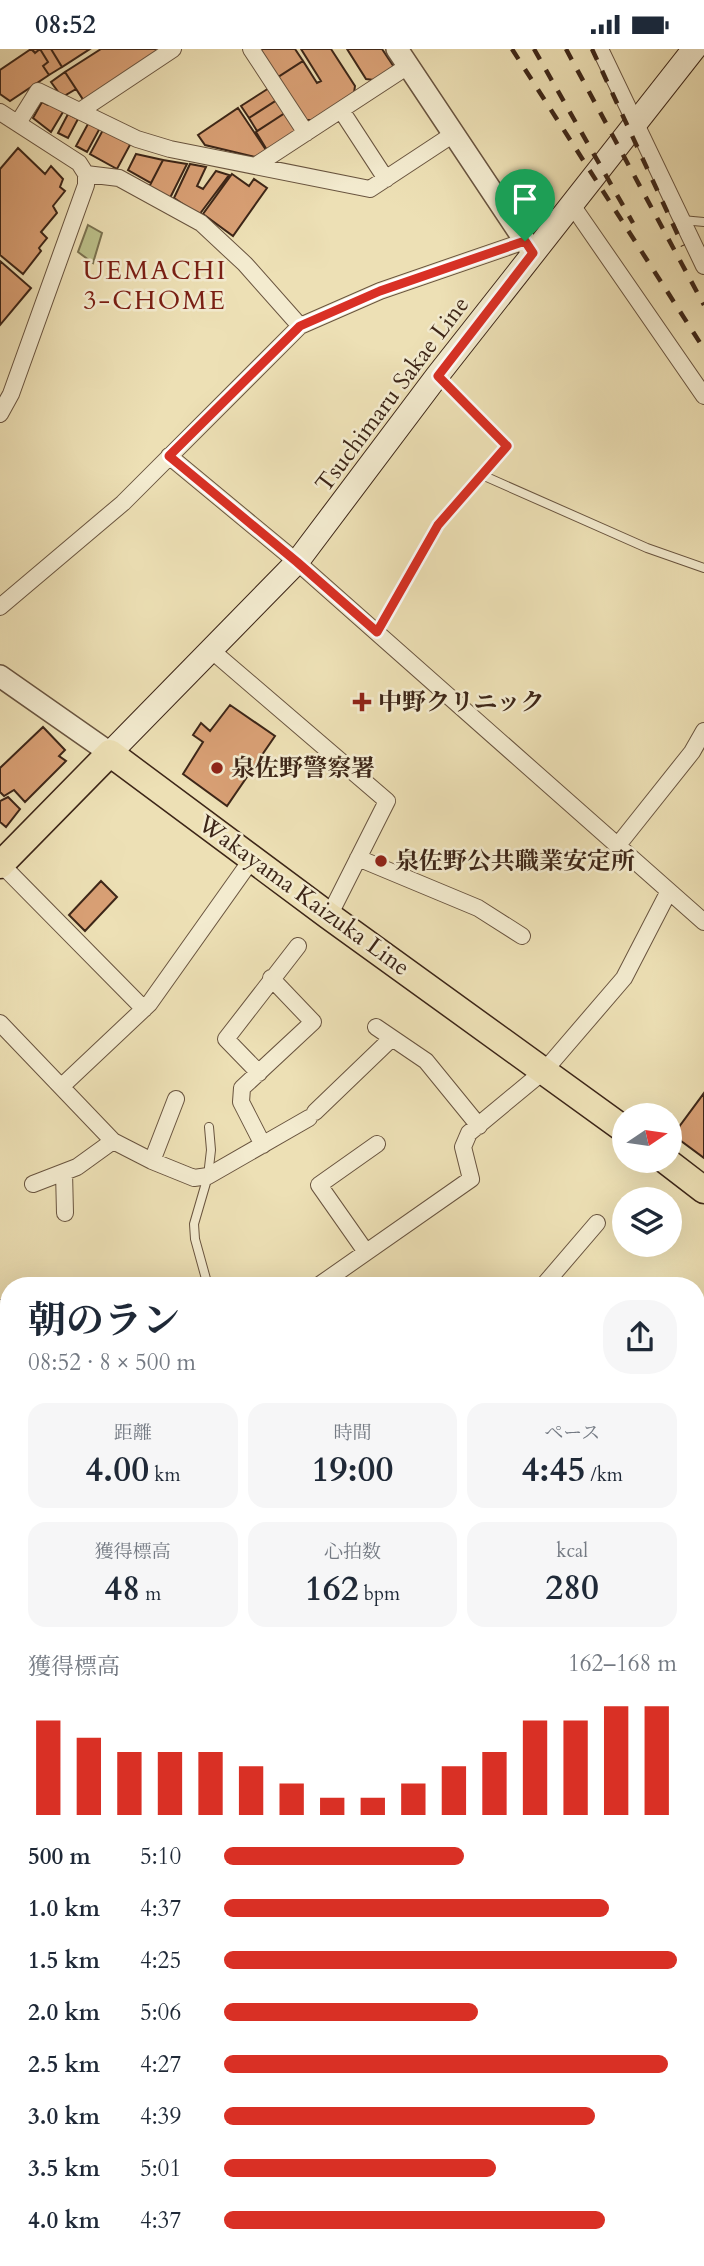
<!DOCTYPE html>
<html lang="ja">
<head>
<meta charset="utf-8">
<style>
  :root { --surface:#fff; --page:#f6f6f7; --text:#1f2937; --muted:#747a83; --accent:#d93025 }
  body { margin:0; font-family:Cardo,"Noto Serif JP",serif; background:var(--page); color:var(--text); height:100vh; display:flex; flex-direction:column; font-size:26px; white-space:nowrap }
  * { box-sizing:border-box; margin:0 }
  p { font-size:23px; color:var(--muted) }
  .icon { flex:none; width:38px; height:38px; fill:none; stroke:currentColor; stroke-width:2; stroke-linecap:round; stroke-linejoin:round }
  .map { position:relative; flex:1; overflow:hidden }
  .drawer { position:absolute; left:0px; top:1228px; width:705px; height:989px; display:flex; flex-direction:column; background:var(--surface); border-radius:28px 28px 0 0; box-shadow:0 7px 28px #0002 }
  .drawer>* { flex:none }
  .needle { width:46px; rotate:77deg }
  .tools { position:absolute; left:612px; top:1054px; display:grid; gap:14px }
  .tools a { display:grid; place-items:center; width:70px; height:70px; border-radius:50%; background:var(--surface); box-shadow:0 7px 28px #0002; font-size:35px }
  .pin { position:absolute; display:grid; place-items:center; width:60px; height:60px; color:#fff; margin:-72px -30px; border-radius:50% 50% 50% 0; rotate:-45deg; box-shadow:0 0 7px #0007 }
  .pin .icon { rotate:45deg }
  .round { display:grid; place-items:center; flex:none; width:74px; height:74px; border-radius:28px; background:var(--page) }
  .summary { display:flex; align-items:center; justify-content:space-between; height:119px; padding:0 28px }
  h1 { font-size:38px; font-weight:700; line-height:52px }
  .figures { display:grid; grid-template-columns:repeat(3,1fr); gap:10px; height:119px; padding:7px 28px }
  .figures div { display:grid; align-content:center; border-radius:18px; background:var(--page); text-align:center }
  .figures b { font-size:35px; font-weight:700 }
  .figures small { font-size:19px; font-weight:400 }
  .figures p { font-size:19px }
  .chart { height:196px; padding:14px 28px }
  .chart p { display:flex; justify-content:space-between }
  .chart svg { width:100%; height:126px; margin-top:7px; stroke:var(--accent); stroke-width:6 }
  ul { padding:0 28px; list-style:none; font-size:23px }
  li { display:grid; grid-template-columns:112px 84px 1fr; align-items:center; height:52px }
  li i { height:18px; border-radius:9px; background:var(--accent) }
  .status { display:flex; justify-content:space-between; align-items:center; height:49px; padding:0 35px; background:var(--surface); direction:ltr }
  .status svg { height:19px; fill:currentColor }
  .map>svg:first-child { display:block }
  .green { fill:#bcc18b; stroke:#7c7452; stroke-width:2 }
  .building { fill:#d9a075; stroke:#3d2618; stroke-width:2 }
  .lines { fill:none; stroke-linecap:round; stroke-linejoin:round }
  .service-casing { stroke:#69543f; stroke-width:10 }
  .minor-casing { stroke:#69543f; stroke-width:18 }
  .tertiary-casing { stroke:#69543f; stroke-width:24 }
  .secondary-casing { stroke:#3d2618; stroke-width:25 }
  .primary-casing { stroke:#3d2618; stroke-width:29 }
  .trunk-casing { stroke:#3d2618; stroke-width:31 }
  .service { stroke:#f3ebcf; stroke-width:8 }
  .minor { stroke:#f3ebcf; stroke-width:16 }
  .tertiary { stroke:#f3ebcf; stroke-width:21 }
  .secondary { stroke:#f3ebcf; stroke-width:23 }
  .primary { stroke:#ede0b5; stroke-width:26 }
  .trunk { stroke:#ede0b5; stroke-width:28 }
  .rail { stroke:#3d2618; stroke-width:4.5; stroke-dasharray:12 12; stroke-linecap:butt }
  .route-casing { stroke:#fff; stroke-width:14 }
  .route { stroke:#d93025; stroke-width:9 }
  .poi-dot { fill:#8f2418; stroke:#f3ebcf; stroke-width:2.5 }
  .labels { text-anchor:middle; stroke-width:5; stroke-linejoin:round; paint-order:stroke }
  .street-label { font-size:24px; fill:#3d2618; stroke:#f3ebcf }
  .poi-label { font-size:24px; font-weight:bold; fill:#3d2618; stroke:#f3ebcf; text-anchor:start }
  .neighbourhood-label { font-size:26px; letter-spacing:2px; fill:#7a1f14; stroke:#f3ebcf }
</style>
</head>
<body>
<div class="status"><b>08:52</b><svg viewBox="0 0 49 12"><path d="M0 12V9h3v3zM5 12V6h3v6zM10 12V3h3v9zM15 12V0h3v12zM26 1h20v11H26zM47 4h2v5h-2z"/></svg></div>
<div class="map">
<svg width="704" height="2217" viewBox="0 0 704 2217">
  <rect width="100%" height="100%" fill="#ede0b5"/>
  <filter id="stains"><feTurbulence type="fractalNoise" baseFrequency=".00286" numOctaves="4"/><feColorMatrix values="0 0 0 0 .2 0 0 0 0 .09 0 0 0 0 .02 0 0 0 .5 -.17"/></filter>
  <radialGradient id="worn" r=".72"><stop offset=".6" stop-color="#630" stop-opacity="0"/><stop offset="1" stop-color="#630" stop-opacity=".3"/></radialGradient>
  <path class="green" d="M88,176L102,184L93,214L78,203Z"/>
  <path class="building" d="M31,0L35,4L40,0L48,13L43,17L49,26L10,52L0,45V21Z
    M32,0H51L62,18L49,26L43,17L48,13L40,0L35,4Z
    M51,0H90L62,18Z
    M101,0H163L84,52L65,23Z
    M260,0H295L303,12L278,28Z
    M301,0H331L355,37L354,44L312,71H305L278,28L303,12L317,34L321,32Z
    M347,0H382L394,18L374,31L366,30Z
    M65,23L76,40L64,47L59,44L51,33Z
    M269,39L277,51L249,69L241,57Z
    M277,51L285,64L257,82L249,69Z
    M42,53L48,56L50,53L63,63L51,83L33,69Z
    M238,59L266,101L255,108L205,96L198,86Z
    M285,64L297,82L267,101L256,83Z
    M68,65L78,70L68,89L58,84Z
    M89,73L100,79L87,103L76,97Z
    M104,79L131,94L117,120L90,105Z
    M18,99L45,125L51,117L63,130L60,138L65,142L53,157L57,164L41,183L47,189L39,199L41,202L23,225L0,206V120Z
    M136,105L163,111L151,134L128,121Z
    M163,111L187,115L169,151L149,138Z
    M190,115L206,118L197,137L203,140L216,122L229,126L199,166L174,149Z
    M232,125L249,137L254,130L267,139L233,187L203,165Z
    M0,212L31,239L0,276Z
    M230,656L275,687L227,757L183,725L203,693L193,686L201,674L210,682Z
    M43,678L65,701L59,707L66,712L25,753L14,741L4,747L0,743V719Z
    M8,748L20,760L6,778L0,773V752Z
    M101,832L117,848L85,882L69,866Z
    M704,1044V1109L673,1086Z
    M633,2208H686L673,2217H638Z"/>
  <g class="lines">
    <g class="service-casing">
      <path id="service" d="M682,171L704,173
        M482,426L647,499L704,519
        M377,583L438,476L507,397L440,330
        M208,1237L195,1190L194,1175L208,1127L211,1101L209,1078
        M392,2208L394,2211L395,2208
        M195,2217L202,2208"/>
    </g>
    <g class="minor-casing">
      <path id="minor" d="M251,0L306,84
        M600,0L704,217
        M341,61L386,130
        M80,62L173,0
        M0,63L79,114L86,125V136L11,345L0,365
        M18,74L38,42L137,90L170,100L370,140L452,86
        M255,117L408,17
        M86,125L119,129L201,174L245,215L300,277
        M572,156L704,347
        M169,407L297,513L704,873
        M0,558L123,454L300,277L380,242L525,192
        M211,601L387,752L329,867
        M618,796L692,703L704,682
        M358,809L478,859L522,887
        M1,815L144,960
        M0,974L113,1092L152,1112L176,1050
        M376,978L426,1012L479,1077
        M259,1024L226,990L298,897
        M62,1037L149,955L252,810
        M315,1063L392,989
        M263,1096L241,1053L242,1039L313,973L271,929
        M152,1112L194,1129L208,1127L309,1069
        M64,1123L65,1164
        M33,1135L77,1118L113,1092
        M366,1203L319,1136L377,1095
        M318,1237L471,1130L463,1098L469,1084L545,1021L624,929L669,842
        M543,1237L597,1174
        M0,1259L9,1264
        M696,1468L704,1471
        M0,1545L9,1542
        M696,1558H704
        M0,2090L9,2089
        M90,2208L92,2217
        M493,2208L500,2217
        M131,2217L139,2208"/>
    </g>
    <g class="tertiary-casing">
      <path id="tertiary" d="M397,0L533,204
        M0,627L110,704
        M0,1881L9,1770"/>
    </g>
    <g class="secondary-casing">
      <path id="secondary" d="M110,704L297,513L437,327L694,0"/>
    </g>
    <g class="primary-casing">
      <path id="primary" d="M0,816L110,704L329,867L625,1081
        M665,1111L704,1141"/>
    </g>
    <g class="trunk-casing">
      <path id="trunk" d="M0,1427L9,1435
        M0,1463L9,1471
        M696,2100L704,2107
        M696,2134L704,2141"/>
    </g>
    <use href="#service" class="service"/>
    <use href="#minor" class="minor"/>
    <use href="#tertiary" class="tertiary"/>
    <use href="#secondary" class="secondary"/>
    <use href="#primary" class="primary"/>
    <use href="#trunk" class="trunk"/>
    <path class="rail" d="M512,0L704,300
      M534,0L633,174
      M566,0L704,256
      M592,0L683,197"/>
  </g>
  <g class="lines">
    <g class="route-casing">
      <path id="route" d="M525,192L533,204L438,327L507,397L438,476L377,583L297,513L169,407L300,277L380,242Z"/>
    </g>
    <use href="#route" class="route"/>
  </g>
  <g class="poi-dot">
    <path d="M358.5 642.5h7v7h7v7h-7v7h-7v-7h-7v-7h7z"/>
    <circle cx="217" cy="719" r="7"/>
    <circle cx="381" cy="812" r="7"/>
  </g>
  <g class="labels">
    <g class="street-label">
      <text transform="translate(392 345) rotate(-53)" y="8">Tsuchimaru Sakae Line</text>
      <text transform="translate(304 846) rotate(36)" y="8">Wakayama Kaizuka Line</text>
    </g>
    <g class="poi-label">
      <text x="378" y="661">中野クリニック</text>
      <text x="231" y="727">泉佐野警察署</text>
      <text x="395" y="820">泉佐野公共職業安定所</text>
    </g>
    <g class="neighbourhood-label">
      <text x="155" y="230">UEMACHI<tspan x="155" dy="30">3-CHOME</tspan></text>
    </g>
  </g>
  <rect width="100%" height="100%" filter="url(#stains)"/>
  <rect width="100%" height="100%" fill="url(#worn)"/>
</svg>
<div class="tools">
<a><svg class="needle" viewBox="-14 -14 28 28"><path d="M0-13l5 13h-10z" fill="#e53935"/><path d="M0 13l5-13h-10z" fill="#747a83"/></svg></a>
<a><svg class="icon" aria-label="layers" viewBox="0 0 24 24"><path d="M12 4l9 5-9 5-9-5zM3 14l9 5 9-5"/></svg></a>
</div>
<div class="pin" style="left:525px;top:192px;background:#1e9e55"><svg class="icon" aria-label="arrive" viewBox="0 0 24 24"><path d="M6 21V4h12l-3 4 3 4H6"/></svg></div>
<section class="drawer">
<div class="summary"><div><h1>朝のラン</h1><p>08:52 · 8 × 500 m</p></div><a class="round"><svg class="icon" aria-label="share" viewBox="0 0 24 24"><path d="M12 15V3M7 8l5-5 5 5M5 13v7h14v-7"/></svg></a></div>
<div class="figures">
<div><p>距離</p><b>4.00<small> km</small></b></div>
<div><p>時間</p><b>19:00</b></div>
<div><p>ペース</p><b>4:45<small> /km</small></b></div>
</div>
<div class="figures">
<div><p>獲得標高</p><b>48<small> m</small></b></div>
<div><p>心拍数</p><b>162<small> bpm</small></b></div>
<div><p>kcal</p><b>280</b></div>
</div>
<div class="chart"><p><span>獲得標高</span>162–168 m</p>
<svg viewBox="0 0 160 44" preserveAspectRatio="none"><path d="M5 44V11M15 44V17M25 44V22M35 44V22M45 44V22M55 44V27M65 44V33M75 44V38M85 44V38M95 44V33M105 44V27M115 44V22M125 44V11M135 44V11M145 44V6M155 44V6"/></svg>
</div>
<ul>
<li><b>500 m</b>5:10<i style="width:53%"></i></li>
<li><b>1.0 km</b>4:37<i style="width:85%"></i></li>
<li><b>1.5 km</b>4:25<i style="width:100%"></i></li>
<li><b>2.0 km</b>5:06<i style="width:56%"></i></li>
<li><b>2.5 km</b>4:27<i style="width:98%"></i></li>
<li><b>3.0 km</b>4:39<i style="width:82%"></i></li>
<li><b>3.5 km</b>5:01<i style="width:60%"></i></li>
<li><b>4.0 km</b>4:37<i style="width:84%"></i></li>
</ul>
</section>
</div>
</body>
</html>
